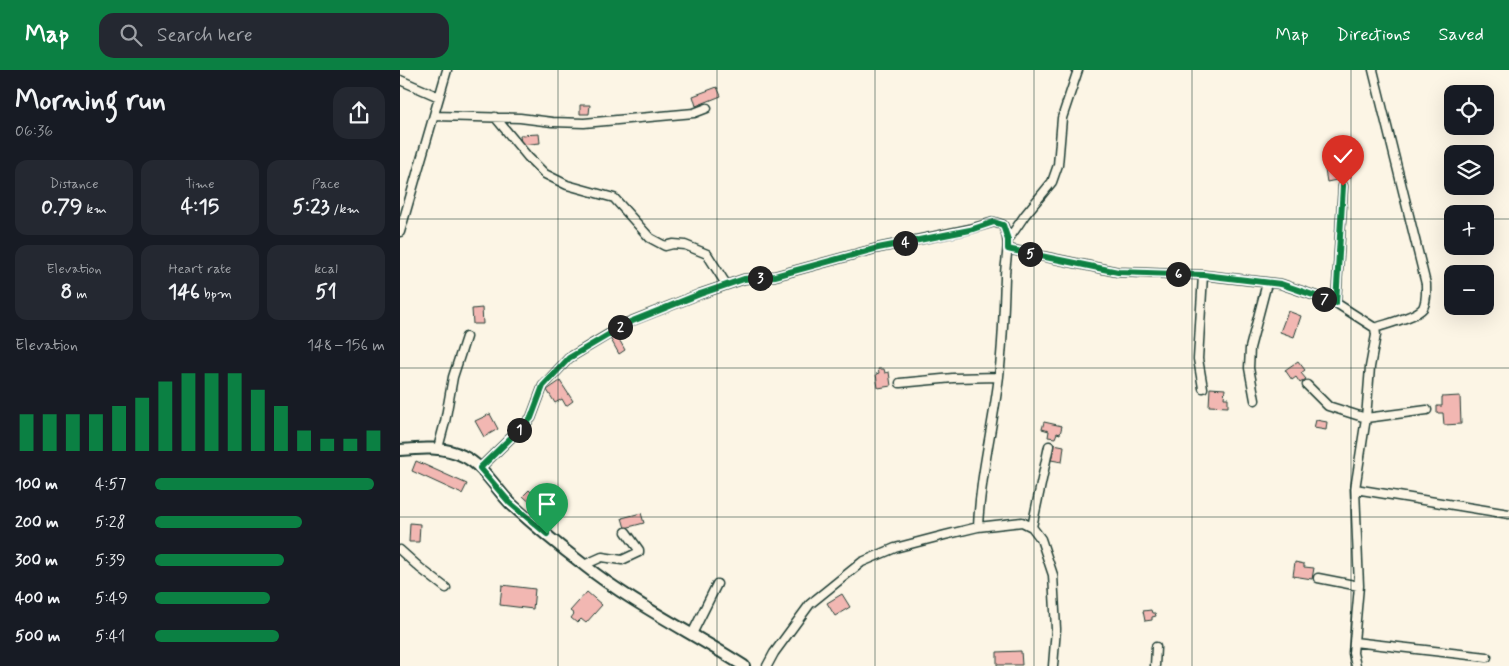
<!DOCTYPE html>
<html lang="en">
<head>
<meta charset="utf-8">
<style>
  :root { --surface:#171b24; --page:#242831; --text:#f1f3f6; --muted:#9ea1a6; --accent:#0b8043 }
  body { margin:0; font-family:Mynerve,sans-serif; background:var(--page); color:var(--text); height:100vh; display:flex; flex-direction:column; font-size:19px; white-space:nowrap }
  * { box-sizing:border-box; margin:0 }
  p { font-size:16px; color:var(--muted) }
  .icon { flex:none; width:28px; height:28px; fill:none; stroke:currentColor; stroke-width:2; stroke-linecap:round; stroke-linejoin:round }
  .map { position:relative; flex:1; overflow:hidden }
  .side { display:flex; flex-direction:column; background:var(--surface); width:400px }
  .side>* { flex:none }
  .tools { position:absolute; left:1044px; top:15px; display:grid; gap:10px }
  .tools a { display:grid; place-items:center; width:50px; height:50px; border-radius:10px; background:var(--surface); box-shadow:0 5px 20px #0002; font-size:25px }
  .pin { position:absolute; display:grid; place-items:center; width:42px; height:42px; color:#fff; margin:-51px -21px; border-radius:50% 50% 50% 0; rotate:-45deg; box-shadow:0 0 5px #0007 }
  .pin .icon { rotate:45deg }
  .km { position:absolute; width:25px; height:25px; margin:-12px; border-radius:50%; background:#222; color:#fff; font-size:14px; line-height:25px; text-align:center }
  .round { display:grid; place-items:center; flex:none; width:52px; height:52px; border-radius:15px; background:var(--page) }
  .head { display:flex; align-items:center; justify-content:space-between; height:85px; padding:0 15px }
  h1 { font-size:28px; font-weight:700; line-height:38px }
  .figures { display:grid; grid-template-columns:repeat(3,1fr); gap:8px; height:85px; padding:5px 15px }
  .figures div { display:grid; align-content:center; border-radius:12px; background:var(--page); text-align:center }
  .figures b { font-size:21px; font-weight:700 }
  .figures small { font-size:14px; font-weight:400 }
  .figures p { font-size:14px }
  .chart { height:140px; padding:10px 15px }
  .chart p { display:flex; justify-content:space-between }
  .chart svg { width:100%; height:90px; margin-top:5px; stroke:var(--accent); stroke-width:6 }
  ul { padding:0 15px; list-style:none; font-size:16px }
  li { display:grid; grid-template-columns:80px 60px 1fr; align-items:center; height:38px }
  li i { height:12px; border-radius:6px; background:var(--accent) }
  header { display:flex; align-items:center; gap:30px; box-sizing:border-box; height:70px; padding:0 25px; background:var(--accent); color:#fff }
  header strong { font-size:24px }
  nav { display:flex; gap:28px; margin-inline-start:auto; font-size:18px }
  .search { width:350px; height:45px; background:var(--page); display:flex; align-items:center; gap:12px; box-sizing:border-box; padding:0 18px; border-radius:15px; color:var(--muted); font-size:19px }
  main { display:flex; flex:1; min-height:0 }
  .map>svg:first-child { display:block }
  .building { fill:#f2b7b2; stroke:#1f3d34 }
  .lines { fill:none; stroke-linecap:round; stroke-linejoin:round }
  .minor-casing { stroke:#1f3d34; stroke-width:11 }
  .tertiary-casing { stroke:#1f3d34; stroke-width:14 }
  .minor { stroke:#fcf5e5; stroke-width:8 }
  .tertiary { stroke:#fcf5e5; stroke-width:10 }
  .route-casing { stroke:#fff; stroke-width:10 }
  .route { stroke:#0b8043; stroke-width:6 }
  .grid { fill:none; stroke:#1f3d34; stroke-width:1; stroke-opacity:0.55 }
</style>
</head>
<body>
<header>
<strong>Map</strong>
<div class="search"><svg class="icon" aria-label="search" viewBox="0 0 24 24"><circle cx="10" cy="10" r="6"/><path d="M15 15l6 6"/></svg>Search here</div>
<nav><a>Map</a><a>Directions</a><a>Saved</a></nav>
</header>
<main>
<section class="side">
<div class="head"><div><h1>Morning run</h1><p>06:36</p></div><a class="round"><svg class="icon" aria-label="share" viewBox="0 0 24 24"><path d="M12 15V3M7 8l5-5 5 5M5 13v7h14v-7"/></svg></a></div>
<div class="figures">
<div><p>Distance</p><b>0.79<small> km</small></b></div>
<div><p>Time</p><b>4:15</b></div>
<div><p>Pace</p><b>5:23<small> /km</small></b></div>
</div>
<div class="figures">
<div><p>Elevation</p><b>8<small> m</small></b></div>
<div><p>Heart rate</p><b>146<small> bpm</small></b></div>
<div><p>kcal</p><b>51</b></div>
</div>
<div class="chart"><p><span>Elevation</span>148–156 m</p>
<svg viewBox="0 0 160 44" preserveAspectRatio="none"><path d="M5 44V26M15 44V26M25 44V26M35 44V26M45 44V22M55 44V18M65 44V10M75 44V6M85 44V6M95 44V6M105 44V14M115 44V22M125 44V34M135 44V38M145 44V38M155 44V34"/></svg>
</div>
<ul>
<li><b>100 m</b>4:57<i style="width:95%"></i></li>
<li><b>200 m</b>5:28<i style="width:64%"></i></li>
<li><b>300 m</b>5:39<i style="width:56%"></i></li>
<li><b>400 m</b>5:49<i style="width:50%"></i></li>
<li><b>500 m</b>5:41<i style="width:54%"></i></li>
</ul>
</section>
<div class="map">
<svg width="1109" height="596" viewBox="0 0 1109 596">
  <rect width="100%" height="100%" fill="#fcf5e5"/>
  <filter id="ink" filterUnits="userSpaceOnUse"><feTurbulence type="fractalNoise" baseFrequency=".02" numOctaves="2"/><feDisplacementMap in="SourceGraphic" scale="10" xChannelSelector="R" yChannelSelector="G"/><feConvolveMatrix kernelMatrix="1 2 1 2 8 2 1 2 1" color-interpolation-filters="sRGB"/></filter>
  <g filter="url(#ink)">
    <path class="building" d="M317,17L321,26L296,36L293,26Z
      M180,35H190L189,44H180Z
      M139,64L140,73L121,75L120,65Z
      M948,90L951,107L927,112L924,94Z
      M82,238L83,254H73L72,239Z
      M888,241L901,246L894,267L880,262Z
      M216,264L225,280L219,284L210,268Z
      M898,291L905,300L901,303L906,309L900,313L896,307L892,310L885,300Z
      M478,299H484L485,303L489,302L491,316L478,318L476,304L479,303Z
      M160,311L173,331L166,336L162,329L155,333L147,320Z
      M810,318L825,319L824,328H828V337L809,336Z
      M1060,326L1061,354L1044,355L1043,343H1037V336H1042V327Z
      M90,344L98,359L84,367L75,351Z
      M916,350L927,352L926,360L914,358Z
      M644,352L662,356L660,364L657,363L655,368L648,367L649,361L642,359Z
      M654,374L664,376L662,392L651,390Z
      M16,391L67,414L62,424L12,401Z
      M129,420L140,431L135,437L123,426Z
      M241,443L244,453L225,458L222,448Z
      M10,453L20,454L19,472H9Z
      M895,492L904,494V497L914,498L912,509L893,506Z
      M102,515L135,519L133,539L100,535Z
      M187,522L202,535L186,553L181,549L177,553L171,548L174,544L170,541Z
      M442,524L450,537L435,546L427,533Z
      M751,540L752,543H755L756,546L752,547V550L745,551L743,541Z
      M621,581L622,595H597V582Z"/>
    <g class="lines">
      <g class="minor-casing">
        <path id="minor" d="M973,0L1026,214C1026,223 1027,230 1023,238C1016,247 986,254 975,258
          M0,10L39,27
          M34,46L120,48L152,52L184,53L294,43L307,38
          M95,47L128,87L145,104L167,115L214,128L250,168L265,176L273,174L285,175L307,184L326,214
          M0,162L47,0
          M608,170L625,145L652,112L658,95L662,48L678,0
          M608,179L718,202L803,205L881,214L936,233L975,258L976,265L970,297L966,348L955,419L959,516L953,583L956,596
          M936,233L943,116
          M500,313L553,308L599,307
          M907,315L928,336L966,348L1027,340
          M803,318L798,289L803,205
          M855,330L849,298L850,278L867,213
          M38,378L45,352L53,307L66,267
          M80,398L131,348L143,316L169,288L229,252L300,224L344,209L375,206L478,178L570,159L594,152L603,155C612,173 605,188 605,207C604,240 603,273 599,306C593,357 580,406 578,457
          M955,419L1109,444
          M632,457L649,376
          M0,480L20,498L46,518
          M184,495L202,487L222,490L239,482V480L226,462
          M918,508L959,516
          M292,564L317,514
          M954,572L1087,587
          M367,596L374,583L410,534L462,492L495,478L545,465L578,457L622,452L632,457L641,469L653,505L656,559L653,596
          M755,596L756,577"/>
      </g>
      <g class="tertiary-casing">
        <path id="tertiary" d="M0,380C21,378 44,376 63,386C84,396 95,418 111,434C134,455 159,476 184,495C233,534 291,562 344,596"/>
      </g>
      <use href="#minor" class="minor"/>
      <use href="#tertiary" class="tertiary"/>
    </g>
  </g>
  <g class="lines" filter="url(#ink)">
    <g class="route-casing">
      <path id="route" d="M147,464L110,433L80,398L131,348L143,316L169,288L230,252L300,224L344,209L375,206L478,178L570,160L594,152L603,155L608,170V179L612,180L718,202L804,205L881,214L936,233L943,116"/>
    </g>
    <use href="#route" class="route"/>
  </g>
  <path class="grid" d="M158,0V596M317,0V596M475,0V596M634,0V596M792,0V596M951,0V596M0,149H1052M1085,149H1109M0,298H1109M0,447H1109"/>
</svg>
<div class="tools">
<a><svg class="icon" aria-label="locate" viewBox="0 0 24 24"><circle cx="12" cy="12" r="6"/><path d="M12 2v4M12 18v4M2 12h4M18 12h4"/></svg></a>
<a><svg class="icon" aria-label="layers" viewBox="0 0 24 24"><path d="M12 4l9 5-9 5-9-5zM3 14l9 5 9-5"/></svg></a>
<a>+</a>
<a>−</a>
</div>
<div class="pin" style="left:147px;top:464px;background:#1e9e55"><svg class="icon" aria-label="arrive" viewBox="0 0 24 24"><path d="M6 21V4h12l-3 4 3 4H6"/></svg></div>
<div class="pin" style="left:943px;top:116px;background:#d93025"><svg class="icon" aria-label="check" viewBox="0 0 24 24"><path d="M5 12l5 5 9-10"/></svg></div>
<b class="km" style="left:119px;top:360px">1</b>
<b class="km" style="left:220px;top:257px">2</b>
<b class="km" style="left:360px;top:208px">3</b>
<b class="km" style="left:505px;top:173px">4</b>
<b class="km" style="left:630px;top:184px">5</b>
<b class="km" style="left:778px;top:204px">6</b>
<b class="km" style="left:924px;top:229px">7</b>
</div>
</main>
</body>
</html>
